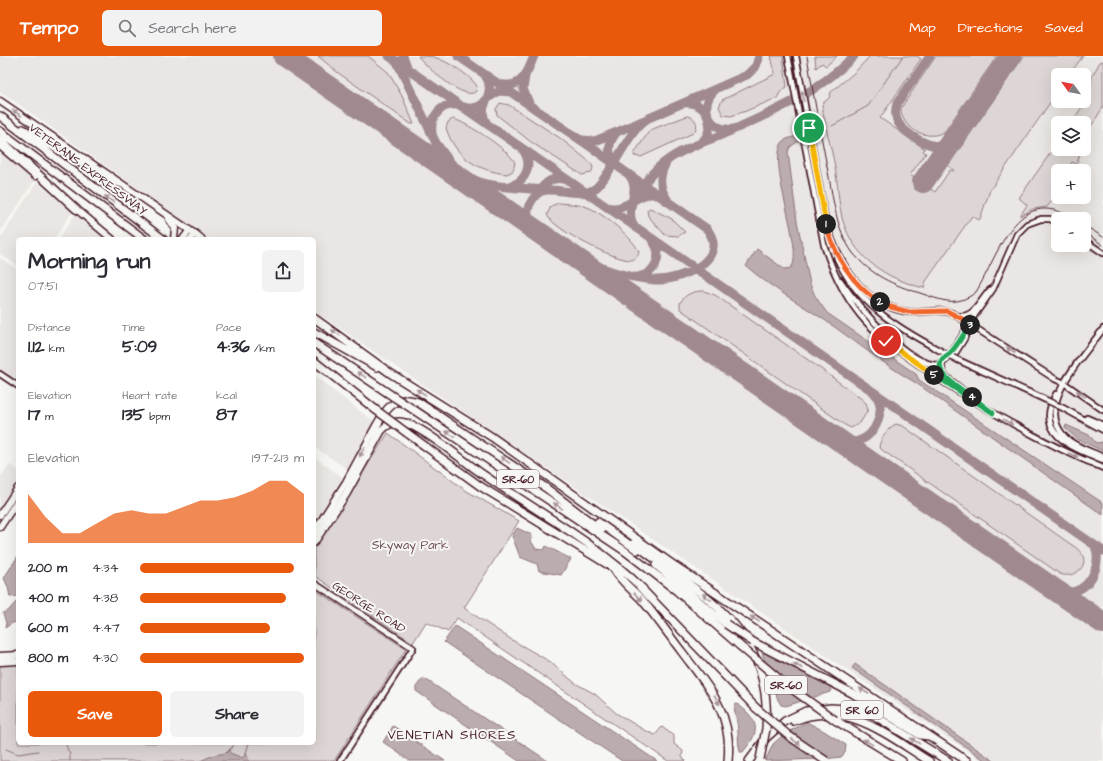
<!DOCTYPE html>
<html lang="en">
<head>
<meta charset="utf-8">
<style>
  :root { --surface:#fff; --page:#f2f2f3; --text:#2b2b33; --muted:#7c7c81; --accent:#ea580c }
  body { margin:0; font-family:"Architects Daughter",sans-serif; background:var(--page); color:var(--text); height:100vh; display:flex; flex-direction:column; font-size:15px; white-space:nowrap }
  * { box-sizing:border-box; margin:0 }
  p { font-size:13px; color:var(--muted) }
  .icon { flex:none; width:22px; height:22px; fill:none; stroke:currentColor; stroke-width:2; stroke-linecap:round; stroke-linejoin:round }
  .map { position:relative; flex:1; overflow:hidden }
  .details { position:absolute; left:16px; top:181px; width:300px; height:508px; display:flex; flex-direction:column; background:var(--surface); border-radius:6px; box-shadow:0 4px 16px #0002 }
  .details>* { flex:none }
  .needle { width:26px; rotate:303deg }
  .buttons { position:absolute; left:1051px; top:12px; display:grid; gap:8px }
  .buttons a { display:grid; place-items:center; width:40px; height:40px; border-radius:6px; background:var(--surface); box-shadow:0 4px 16px #0002; font-size:20px }
  .pin { position:absolute; display:grid; place-items:center; width:34px; height:34px; color:#fff; margin:-17px; border:2px solid #fff; border-radius:50%; box-shadow:0 1px 4px #0007 }
  .km { position:absolute; width:20px; height:20px; margin:-10px; border-radius:50%; background:#222; color:#fff; font-size:11px; line-height:20px; text-align:center }
  .round { display:grid; place-items:center; flex:none; width:42px; height:42px; border-radius:6px; background:var(--page) }
  .headline { display:flex; align-items:center; justify-content:space-between; height:68px; padding:0 12px }
  h1 { font-size:22px; font-weight:700; line-height:30px }
  .stats { display:grid; grid-template-columns:repeat(3,1fr); gap:6px; height:68px; padding:4px 12px }
  .stats div { display:grid; align-content:center }
  .stats b { font-size:17px; font-weight:700 }
  .stats small { font-size:11px; font-weight:400 }
  .stats p { font-size:11px }
  .chart { height:112px; padding:8px 12px }
  .chart p { display:flex; justify-content:space-between }
  .chart svg { width:100%; height:72px; margin-top:4px; fill:var(--accent); opacity:.7 }
  .action { display:flex; gap:8px; margin-top:auto; padding:8px 12px }
  .action a { flex:1; height:46px; border-radius:6px; background:var(--accent); color:#fff; font-size:16px; font-weight:700; line-height:46px; text-align:center }
  .action a+a { background:var(--page); color:var(--text) }
  ul { padding:0 12px; list-style:none; font-size:13px }
  li { display:grid; grid-template-columns:64px 48px 1fr; align-items:center; height:30px }
  li i { height:10px; border-radius:5px; background:var(--accent) }
  header { display:flex; align-items:center; gap:24px; box-sizing:border-box; height:56px; padding:0 20px; background:var(--accent); color:#fff }
  header strong { font-size:19px }
  nav { display:flex; gap:22px; margin-inline-start:auto; font-size:14px }
  .search { width:280px; height:36px; background:var(--page); display:flex; align-items:center; gap:10px; box-sizing:border-box; padding:0 14px; border-radius:6px; color:var(--muted); font-size:15px }
  .map>svg:first-child { display:block }
  .built { fill:#e9e6e3; fill-rule:evenodd }
  .green { fill:#ddd6d5; stroke:#947a80 }
  .water { fill:#bbadae; stroke:#8e747a }
  .lines { fill:none; stroke-linecap:round; stroke-linejoin:round }
  .stream { stroke:#8e747a; stroke-width:1 }
  .taxiway { stroke:#a08a8e; stroke-width:9 }
  .runway { stroke:#a08a8e; stroke-width:22 }
  .minor-casing { stroke:#4a1f2b; stroke-width:8 }
  .major-casing { stroke:#4a1f2b; stroke-width:9 }
  .highway-casing { stroke:#4a1f2b; stroke-width:10 }
  .minor { stroke:#f6f6f2; stroke-width:4.5 }
  .major { stroke:#f6f6f2; stroke-width:6 }
  .highway { stroke:#f6f6f2; stroke-width:7 }
  .tram { stroke:#4a1f2b; stroke-width:1 }
  .minor-bridge-casing { stroke:#4a1f2b; stroke-width:8; stroke-linecap:butt }
  .highway-bridge-casing { stroke:#4a1f2b; stroke-width:10; stroke-linecap:butt }
  .minor-bridge { stroke:#f6f6f2; stroke-width:4.5 }
  .highway-bridge { stroke:#f6f6f2; stroke-width:7 }
  .oneway { fill:#a99598 }
  .split-1-casing { stroke:#fff; stroke-width:8 }
  .split-2-casing { stroke:#fff; stroke-width:8 }
  .split-3-casing { stroke:#fff; stroke-width:8 }
  .split-4-casing { stroke:#fff; stroke-width:8 }
  .split-5-casing { stroke:#fff; stroke-width:8 }
  .split-6-casing { stroke:#fff; stroke-width:8 }
  .split-1 { stroke:#f5b400; stroke-width:5 }
  .split-2 { stroke:#f0652b; stroke-width:5 }
  .split-3 { stroke:#f0652b; stroke-width:5 }
  .split-4 { stroke:#22a559; stroke-width:5 }
  .split-5 { stroke:#22a559; stroke-width:5 }
  .split-6 { stroke:#f5b400; stroke-width:5 }
  .labels { text-anchor:middle; stroke-width:4; stroke-linejoin:round; paint-order:stroke }
  .shield { fill:#f6f6f2; stroke:#7e6067; stroke-width:1 }
  .shield-label { font-size:11px; font-weight:bold; fill:#4a1f2b }
  .street-label { font-size:12px; fill:#4a1f2b; stroke:#f6f6f2 }
  .park-label { font-size:12px; fill:#6f4d56; stroke:#f6f6f2 }
  .neighbourhood-label { font-size:13px; letter-spacing:1px; fill:#4a1f2b; stroke:#f6f6f2 }
</style>
</head>
<body>
<header>
<strong>Tempo</strong>
<div class="search"><svg class="icon" aria-label="search" viewBox="0 0 24 24"><circle cx="10" cy="10" r="6"/><path d="M15 15l6 6"/></svg>Search here</div>
<nav><a>Map</a><a>Directions</a><a>Saved</a></nav>
</header>
<div class="map">
<svg width="1103" height="705" viewBox="0 0 1103 705">
  <rect width="100%" height="100%" fill="#f6f6f2"/>
  <filter id="ink" filterUnits="userSpaceOnUse"><feTurbulence type="fractalNoise" baseFrequency=".025" numOctaves="2"/><feDisplacementMap in="SourceGraphic" scale="8" xChannelSelector="R" yChannelSelector="G"/><feConvolveMatrix kernelMatrix="1 2 1 2 8 2 1 2 1" color-interpolation-filters="sRGB"/></filter>
  <g filter="url(#ink)">
    <path class="built" d="M0,0H1103V705H982L314,255V183H209L0,35ZM1058,19H1084V45H1058ZM1058,67H1084V93H1058ZM1058,115H1084V141H1058ZM1058,163H1084V189H1058Z
      M2,96L35,124L0,176V100Z
      M37,126L72,156L54,183H18V210L0,198V183Z
      M75,158L104,183H59Z
      M0,202L18,214V328L0,316Z
      M314,320L376,367L351,412H346L314,391Z
      M314,401L341,420L344,426L314,472Z
      M10,409L18,414V428L0,456V421Z"/>
    <path class="green" d="M318,0H368L388,16L402,40L414,68H411L337,16Z
      M418,0C423,0 429,0 434,1C448,6 468,17 477,30L476,35C466,47 425,10 418,0Z
      M771,0H783L787,31L781,35L777,42L746,55L731,60L723,59L719,51L722,44L775,18Z
      M815,0H837L826,10L822,7L816,12Z
      M870,0H917L921,3L880,62L925,93L923,95L926,97L910,119L935,136L950,114L953,115L954,114L948,110L1024,0H1083L1069,19H1058V35L990,134L980,163L979,164L972,160L926,225L924,232C886,223 853,202 842,162C838,145 838,128 835,111C831,89 824,69 822,48L829,42L831,36L855,16Z
      M936,0H997L945,75C929,87 900,72 901,52Z
      M1103,5V51L1084,82V67H1071L1089,41L1092,20L1100,6Z
      M500,47L509,49L560,82L591,107L593,112L591,117L582,119L531,86L497,59L496,53Z
      M687,60C696,61 700,70 693,77L641,101L634,100L635,96L650,74Z
      M453,63C466,66 511,95 515,107L513,115L507,118C478,115 455,101 446,72L448,66Z
      M1058,86V93H1081L1076,112L1075,107L1072,106L1068,115H1058V137L1047,151L1033,153L1020,160L1027,149L1019,142Z
      M559,147C568,148 579,148 587,151C600,155 635,183 639,196C638,200 636,203 631,204C614,204 554,174 547,159L551,150Z
      M650,152L672,163L685,176L678,180L665,179L648,160L647,154Z
      M704,235L715,239L821,313L863,344L866,347L868,354L860,367L851,372L845,369L680,253V247C685,238 693,235 704,235Z
      M896,368L903,370L1069,487C1074,490 1081,495 1083,500C1088,513 1071,523 1060,518L882,394L879,391C880,383 888,371 896,368Z
      M388,377L465,434L519,465L464,552L512,584L549,605L575,627L595,638L616,657L644,674L655,679L662,671L674,680V688L683,695L682,701L686,705H668L457,562L448,576L426,566L413,587L315,520L314,493Z
      M314,533L406,593L334,705H0V609L18,608V687H314Z"/>
    <path class="water" d="M799,79L800,84L790,91L788,96L797,165L810,228L815,240L827,257L916,318L919,324L1103,447V459L916,327C885,309 856,286 826,265C799,247 770,231 746,210L757,193L784,213L791,212C806,194 764,105 784,84Z
      M1066,369L1089,379L1096,387L1103,386V395L1077,383L1065,372Z
      M517,472L532,479L531,485L536,493L544,494L546,490L571,503L561,519L539,515L537,508L520,501L512,480Z
      M18,500V540L10,541L8,531L4,522Z
      M18,544V566L12,567L5,572L6,567L3,557L8,555Z
      M455,570L657,705H622L444,586Z
      M765,586L827,624L831,633L830,636L786,650L781,649L778,644L760,591Z
      M855,608L994,705H986L852,612Z
      M422,623H425L548,705H519L416,635V631Z
      M736,648C740,649 742,652 746,655C762,671 755,681 743,696H740C737,684 739,672 736,661C735,656 733,653 736,648Z
      M807,666L824,675L846,689L845,697L841,701L825,703L786,677Z
      M393,670L445,705H410L383,686Z
      M783,679L820,703L765,705L773,688Z
      M231,692L229,695L230,697L243,702L246,697L249,705H200L214,699L226,697Z"/>
    <g class="lines">
      <path class="stream" d="M832,70L868,50L903,0
        M65,687L70,699V705
        M231,692L236,687
        M6,693L18,698L38,695
        M246,697L249,687"/>
      <path class="taxiway" d="M297,0L320,23L359,50
        M389,0L1103,495
        M403,0L408,13
        M458,0L579,83C594,93 609,104 624,115L707,173C731,204 679,225 655,224C617,221 582,206 551,184C534,172 517,161 536,139C549,125 580,146 597,131C614,114 628,75 647,63
        M930,0L898,46C895,52 895,58 897,64C903,79 935,96 950,88
        M398,8L436,87L456,114
        M525,20L523,33L529,47
        M500,28C521,34 528,16 534,0
        M715,34C698,49 709,76 732,73
        M684,47C707,44 718,72 701,87
        M488,69C481,60 482,51 488,42L499,35L511,36
        M386,70C418,92 449,118 487,128C505,132 525,132 544,134
        M432,77C430,62 440,47 457,49C462,50 466,53 472,52C488,51 494,32 485,19
        M582,84L595,85L617,76
        M615,107C607,97 608,86 617,76L747,19L756,10L759,0
        M666,107C659,119 659,132 667,143
        M629,119C643,136 622,153 635,171
        M509,130C527,126 533,108 523,94
        M537,137C545,127 553,119 566,124
        M632,145C642,131 651,116 665,106C680,94 701,87 719,80C768,58 816,39 854,0
        M607,151C628,157 637,133 658,139
        M638,221C656,218 664,198 652,184
        M836,382C843,384 850,387 858,385C876,380 887,353 875,338
        M1026,514C1038,522 1051,534 1064,536C1088,539 1103,510 1095,490
        M1092,560L1103,562"/>
      <path class="runway" d="M284,0L1103,567
        M923,126L1011,0"/>
      <g class="minor-casing">
        <path id="minor" d="M788,0L824,189C833,217 846,244 866,266C889,290 918,308 945,327C996,360 1047,389 1103,412
          M796,0L827,173
          M827,170C840,209 863,250 909,256C924,257 939,252 952,257L1055,323L1064,327L1103,354
          M1084,184L1103,197
          M837,202C856,247 898,272 939,294
          M840,224C857,249 908,311 940,309L956,296L964,283L974,260L993,233L1017,178L1027,168L1041,163H1050L1058,167
          M960,260C975,261 981,243 990,234
          M1103,273C1085,299 1033,349 1065,381C1074,391 1091,395 1103,401
          M952,296L966,274
          M958,304L1044,343
          M941,306L943,318L965,336
          M0,318L18,330
          M1056,338C1033,378 1073,392 1103,404
          M1063,352L1103,374
          M1087,362L1103,369
          M314,527L413,592L340,705"/>
      </g>
      <g class="major-casing">
        <path id="major" d="M0,45L195,178L191,183
          M0,90L35,120
          M74,151L112,183
          M169,163L175,172L174,183
          M183,183L189,175
          M0,459L18,432
          M0,471L18,444
          M314,476L346,426L372,378
          M0,600L18,599
          M0,606L18,605"/>
      </g>
      <g class="highway-casing">
        <path id="highway" d="M0,60L163,183
          M23,73L101,119L119,127
          M0,75L144,183
          M0,83L76,153
          M195,178L201,183
          M314,262L390,317L492,381L675,510L967,705
          M314,276L377,311
          M314,287L394,341
          M314,305L376,354
          M411,352L625,495L677,535L740,590
          M407,377L480,430L620,516
          M372,378C382,360 392,336 418,346L546,432L601,474
          M598,466L637,494
          M314,486L346,438L381,375C387,368 395,364 405,367C421,370 463,404 478,415C534,454 594,485 643,533
          M634,487C703,542 773,570 766,673
          M656,509L726,568
          M614,513C621,526 633,534 643,545C657,562 669,579 682,596C709,632 733,657 728,705
          M640,531L756,652
          M753,586L852,637L920,679L929,680
          M835,664L902,705
          M794,665C845,643 887,679 929,705
          M749,705L766,682L785,665L806,655L831,652L861,654L875,660L948,705"/>
      </g>
      <use href="#minor" class="minor"/>
      <use href="#major" class="major"/>
      <use href="#highway" class="highway"/>
      <path class="tram" d="M807,0C813,37 820,74 827,111C833,139 835,173 853,197C871,219 893,229 920,237C941,244 956,252 976,236C999,199 1016,126 1074,163
        M1084,169L1103,181
        M1084,176L1103,189"/>
      <g class="minor-bridge-casing">
        <path id="minor-bridge" d="M939,294L958,304
          M1044,343L1063,352"/>
      </g>
      <g class="highway-bridge-casing">
        <path id="highway-bridge" d="M394,341L411,352
          M376,354L407,377
          M726,568L753,586
          M740,590L785,628L835,664
          M756,652L789,680L826,705
          M760,703L766,673"/>
      </g>
      <use href="#minor-bridge" class="minor-bridge"/>
      <use href="#highway-bridge" class="highway-bridge"/>
    </g>
    <defs><path id="oneway-solid" d="M-6-.8H1V-3.2L6.5 0L1 3.2V.8H-6Z"/></defs>
    <g class="oneway">
      <use href="#oneway-solid" transform="translate(803 40) rotate(-100)"/>
      <use href="#oneway-solid" transform="translate(17 57) rotate(-145)"/>
      <use href="#oneway-solid" transform="translate(109 143) rotate(-143)"/>
      <use href="#oneway-solid" transform="translate(336 277) rotate(-145)"/>
      <use href="#oneway-solid" transform="translate(1011 294) rotate(-147)"/>
      <use href="#oneway-solid" transform="translate(362 319) rotate(-146)"/>
      <use href="#oneway-solid" transform="translate(421 336) rotate(-149)"/>
      <use href="#oneway-solid" transform="translate(1081 338) rotate(-146)"/>
      <use href="#oneway-solid" transform="translate(1008 366) rotate(31)"/>
      <use href="#oneway-solid" transform="translate(450 378) rotate(-146)"/>
      <use href="#oneway-solid" transform="translate(362 396) rotate(118)"/>
      <use href="#oneway-solid" transform="translate(1073 399) rotate(23)"/>
      <use href="#oneway-solid" transform="translate(505 404) rotate(-146)"/>
      <use href="#oneway-solid" transform="translate(558 450) rotate(-146)"/>
      <use href="#oneway-solid" transform="translate(638 541) rotate(47)"/>
      <use href="#oneway-solid" transform="translate(707 541) rotate(-142)"/>
      <use href="#oneway-solid" transform="translate(755 563) rotate(-147)"/>
      <use href="#oneway-solid" transform="translate(798 610) rotate(-153)"/>
      <use href="#oneway-solid" transform="translate(864 635) rotate(-147)"/>
      <use href="#oneway-solid" transform="translate(717 644) rotate(61)"/>
      <use href="#oneway-solid" transform="translate(915 685) rotate(-148)"/>
      <use href="#oneway-solid" transform="translate(796 686) rotate(36)"/>
      <use href="#oneway-solid" transform="translate(868 686) rotate(-149)"/>
    </g>
  </g>
  <g class="lines" filter="url(#ink)">
    <g class="split-1-casing">
      <path id="split-1" d="M809,72L826,168"/>
    </g>
    <g class="split-2-casing">
      <path id="split-2" d="M826,168C834,198 852,230 880,246"/>
    </g>
    <g class="split-3-casing">
      <path id="split-3" d="M880,246L887,250L909,256L947,255L970,267V269"/>
    </g>
    <g class="split-4-casing">
      <path id="split-4" d="M970,269C964,277 959,287 952,295C949,299 943,301 941,305C935,319 963,334 972,341"/>
    </g>
    <g class="split-5-casing">
      <path id="split-5" d="M934,319L993,357L972,341"/>
    </g>
    <g class="split-6-casing">
      <path id="split-6" d="M886,285L934,319"/>
    </g>
    <use href="#split-1" class="split-1"/>
    <use href="#split-2" class="split-2"/>
    <use href="#split-3" class="split-3"/>
    <use href="#split-4" class="split-4"/>
    <use href="#split-5" class="split-5"/>
    <use href="#split-6" class="split-6"/>
  </g>
  <g class="labels">
    <g class="shield">
      <rect x="497" y="414" width="42" height="18" rx="3"/>
      <rect x="765" y="620" width="42" height="18" rx="3"/>
      <rect x="841" y="645" width="42" height="18" rx="3"/>
    </g>
    <g class="shield-label">
      <text x="518" y="427">SR-60</text>
      <text x="786" y="633">SR-60</text>
      <text x="862" y="658">SR 60</text>
    </g>
    <g class="street-label">
      <text transform="translate(88 113) rotate(37)" y="4">VETERANS EXPRESSWAY</text>
      <text transform="translate(369 551) rotate(33)" y="4">GEORGE ROAD</text>
    </g>
    <g class="park-label">
      <text x="410" y="493">Skyway Park</text>
    </g>
    <g class="neighbourhood-label">
      <text x="452" y="683">VENETIAN SHORES</text>
    </g>
  </g>
</svg>
<div class="buttons">
<a><svg class="needle" viewBox="-14 -14 28 28"><path d="M0-13l5 13h-10z" fill="#e53935"/><path d="M0 13l5-13h-10z" fill="#7c7c81"/></svg></a>
<a><svg class="icon" aria-label="layers" viewBox="0 0 24 24"><path d="M12 4l9 5-9 5-9-5zM3 14l9 5 9-5"/></svg></a>
<a>+</a>
<a>−</a>
</div>
<div class="pin" style="left:809px;top:72px;background:#1e9e55"><svg class="icon" aria-label="arrive" viewBox="0 0 24 24"><path d="M6 21V4h12l-3 4 3 4H6"/></svg></div>
<div class="pin" style="left:886px;top:285px;background:#d93025"><svg class="icon" aria-label="check" viewBox="0 0 24 24"><path d="M5 12l5 5 9-10"/></svg></div>
<b class="km" style="left:826px;top:168px">1</b>
<b class="km" style="left:880px;top:246px">2</b>
<b class="km" style="left:970px;top:269px">3</b>
<b class="km" style="left:972px;top:341px">4</b>
<b class="km" style="left:934px;top:319px">5</b>
<section class="details">
<div class="headline"><div><h1>Morning run</h1><p>07:51</p></div><a class="round"><svg class="icon" aria-label="share" viewBox="0 0 24 24"><path d="M12 15V3M7 8l5-5 5 5M5 13v7h14v-7"/></svg></a></div>
<div class="stats">
<div><p>Distance</p><b>1.12<small> km</small></b></div>
<div><p>Time</p><b>5:09</b></div>
<div><p>Pace</p><b>4:36<small> /km</small></b></div>
</div>
<div class="stats">
<div><p>Elevation</p><b>17<small> m</small></b></div>
<div><p>Heart rate</p><b>135<small> bpm</small></b></div>
<div><p>kcal</p><b>87</b></div>
</div>
<div class="chart"><p><span>Elevation</span>197–213 m</p>
<svg viewBox="0 0 160 44" preserveAspectRatio="none"><path d="M0 44V14L10 28L20 38L30 38L40 32L50 26L60 24L70 26L80 26L90 22L100 18L110 18L120 16L130 12L140 6L150 6L160 14V44z"/></svg>
</div>
<ul>
<li><b>200 m</b>4:34<i style="width:94%"></i></li>
<li><b>400 m</b>4:38<i style="width:89%"></i></li>
<li><b>600 m</b>4:47<i style="width:79%"></i></li>
<li><b>800 m</b>4:30<i style="width:100%"></i></li>
</ul>
<div class="action"><a>Save</a><a>Share</a></div>
</section>
</div>
</body>
</html>
